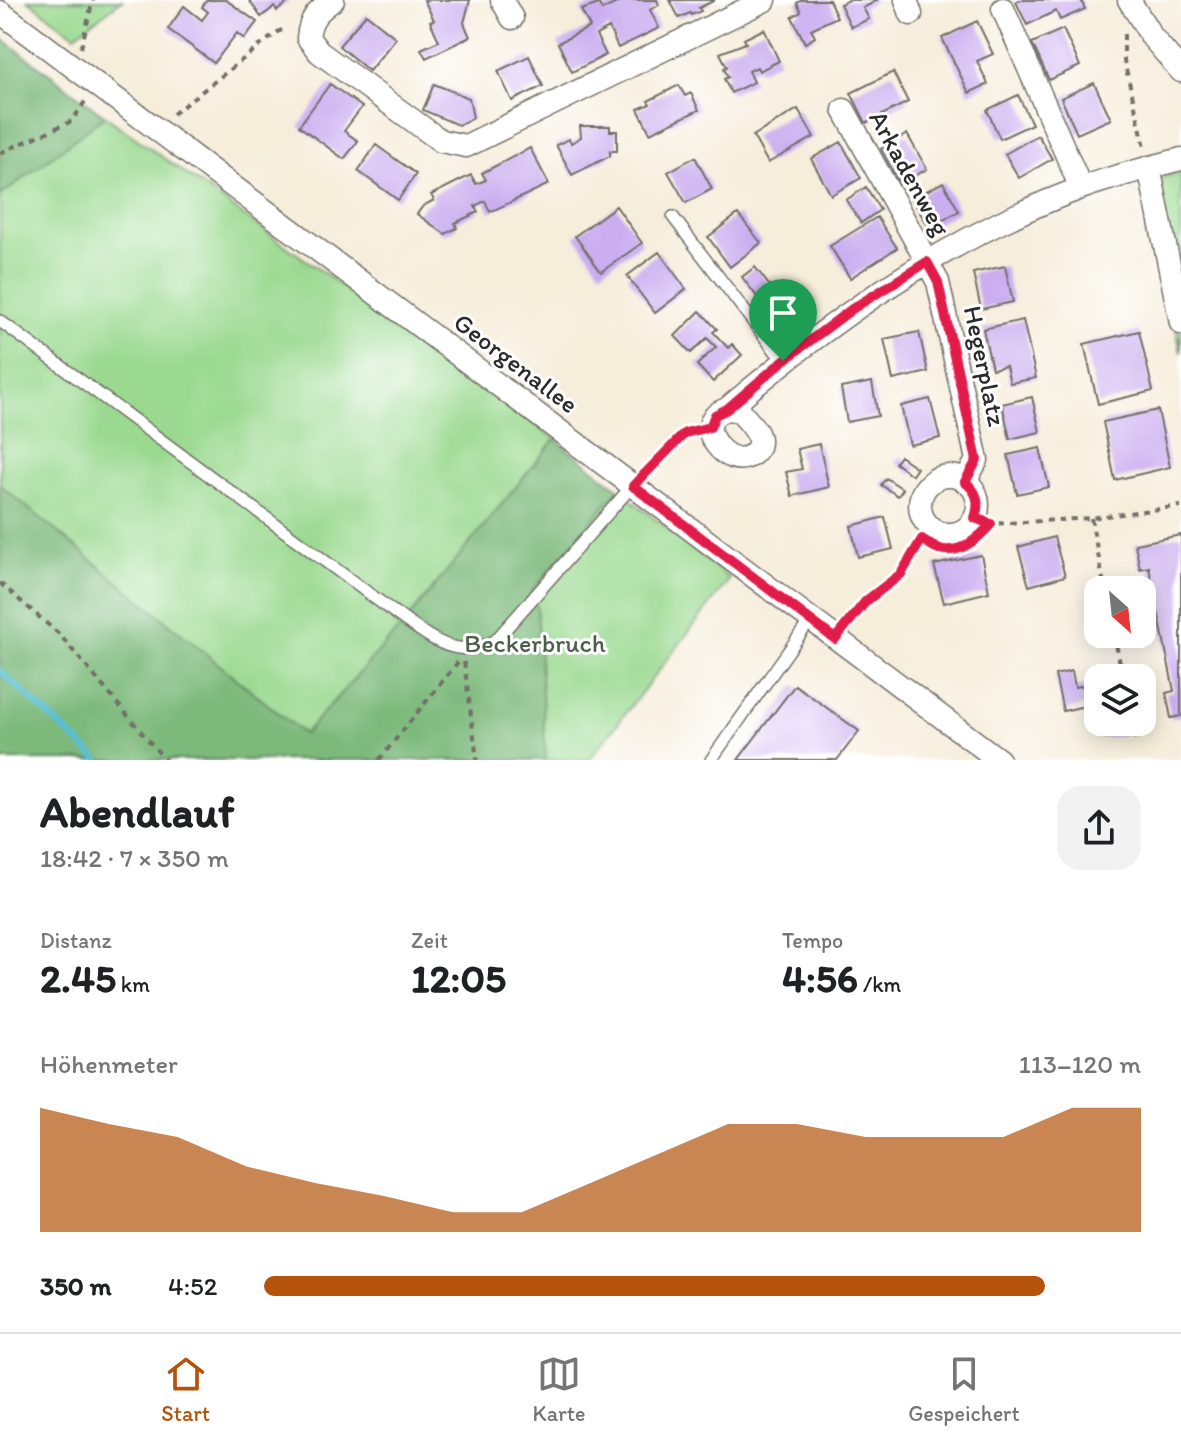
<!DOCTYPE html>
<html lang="de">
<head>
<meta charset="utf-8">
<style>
  :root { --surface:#fff; --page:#f2f2f2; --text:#202124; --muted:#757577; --line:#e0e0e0; --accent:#b45309 }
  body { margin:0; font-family:Itim,sans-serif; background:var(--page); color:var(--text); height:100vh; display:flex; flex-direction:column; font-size:30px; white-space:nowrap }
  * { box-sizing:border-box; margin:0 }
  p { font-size:26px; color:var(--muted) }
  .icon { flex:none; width:44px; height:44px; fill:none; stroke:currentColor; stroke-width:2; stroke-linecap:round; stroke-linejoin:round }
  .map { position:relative; height:760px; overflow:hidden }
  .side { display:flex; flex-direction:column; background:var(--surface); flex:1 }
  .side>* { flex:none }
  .needle { width:52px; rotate:153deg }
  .fabs { position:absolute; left:1084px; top:576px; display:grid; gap:16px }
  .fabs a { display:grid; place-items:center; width:72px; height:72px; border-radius:16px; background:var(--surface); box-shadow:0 4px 20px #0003; font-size:40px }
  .pin { position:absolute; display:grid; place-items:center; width:68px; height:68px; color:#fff; margin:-82px -34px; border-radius:50% 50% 50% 0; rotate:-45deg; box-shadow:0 0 8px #0007 }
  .pin .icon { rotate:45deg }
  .round { display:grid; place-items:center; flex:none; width:84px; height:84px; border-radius:24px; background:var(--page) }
  .overview { display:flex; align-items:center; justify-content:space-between; height:136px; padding:0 40px }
  h1 { font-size:44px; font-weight:800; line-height:60px }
  .metrics { display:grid; grid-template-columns:repeat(3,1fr); gap:12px; height:136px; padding:8px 40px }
  .metrics div { display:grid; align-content:center }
  .metrics b { font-size:40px; font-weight:800 }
  .metrics small { font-size:22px; font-weight:400 }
  .metrics p { font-size:22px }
  .chart { height:224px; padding:16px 40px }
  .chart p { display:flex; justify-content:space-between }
  .chart svg { width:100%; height:144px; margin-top:8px; fill:var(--accent); opacity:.7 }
  ul { padding:0 40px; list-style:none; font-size:26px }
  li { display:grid; grid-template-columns:128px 96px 1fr; align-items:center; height:60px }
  li i { height:20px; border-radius:10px; background:var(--accent) }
  .menu { display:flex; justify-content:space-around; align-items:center; height:112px; border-top:2px solid var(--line); background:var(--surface); font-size:22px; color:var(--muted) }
  .menu a { display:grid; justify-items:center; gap:4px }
  .menu .active { color:var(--accent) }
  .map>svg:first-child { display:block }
  .green { fill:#9ad98f; stroke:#62825d; stroke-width:2 }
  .forest { fill:#7bb97a; stroke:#537252; stroke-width:2 }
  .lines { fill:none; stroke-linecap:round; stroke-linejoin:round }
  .stream { stroke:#57c0d4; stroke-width:6 }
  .building { fill:#cbadf0 }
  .lane-casing { stroke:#726f68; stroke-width:14 }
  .street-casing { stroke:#726f68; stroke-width:25 }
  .path { stroke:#726f68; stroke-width:4; stroke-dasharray:6 6; stroke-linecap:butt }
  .lane { stroke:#fff; stroke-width:11 }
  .street { stroke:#fff; stroke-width:22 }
  .route-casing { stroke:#fff; stroke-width:16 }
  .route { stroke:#e11d48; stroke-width:10 }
  .labels { text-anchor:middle; stroke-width:6; stroke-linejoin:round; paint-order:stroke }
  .street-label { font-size:26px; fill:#2b2b2b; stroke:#fff }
  .park-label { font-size:26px; fill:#4c5f49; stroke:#fff }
</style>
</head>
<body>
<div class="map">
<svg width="1181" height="760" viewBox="0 0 1181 760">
  <rect width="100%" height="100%" fill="#fff"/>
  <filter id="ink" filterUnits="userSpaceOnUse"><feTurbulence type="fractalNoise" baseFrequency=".0125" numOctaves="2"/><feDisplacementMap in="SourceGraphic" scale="16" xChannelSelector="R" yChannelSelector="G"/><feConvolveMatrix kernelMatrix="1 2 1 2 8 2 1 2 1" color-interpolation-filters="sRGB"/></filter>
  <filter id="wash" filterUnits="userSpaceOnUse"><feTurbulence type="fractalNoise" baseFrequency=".006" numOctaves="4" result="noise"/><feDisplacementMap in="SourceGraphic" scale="32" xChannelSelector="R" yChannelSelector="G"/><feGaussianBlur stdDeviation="1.8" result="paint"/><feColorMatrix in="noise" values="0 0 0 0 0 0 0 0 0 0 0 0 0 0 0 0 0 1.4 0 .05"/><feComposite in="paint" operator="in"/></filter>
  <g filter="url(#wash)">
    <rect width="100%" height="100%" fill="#f6edda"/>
    <path class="green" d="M28,0H122L75,35Z
      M0,37L105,116L555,439L730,579L589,760H0Z
      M1181,173V353L1145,182Z"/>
    <path class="forest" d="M0,37L105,116L0,196Z
      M555,439L619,489L531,592L537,609L546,760H0V485L304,734L406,621Z"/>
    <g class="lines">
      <path class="stream" d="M0,671L98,760"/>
    </g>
    <g id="blocks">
      <path class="building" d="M207,0H226L257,22L244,39L237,33L214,63L168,29L184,6L202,20L208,12L202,7Z
        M249,0H291L277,11L274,7L261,17Z
        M424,0H470L464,23L470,37L426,58L421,49L439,41L430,21L434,20Z
        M623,0H657L659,5L650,10L659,28L618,48L609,28L596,35L606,55L572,72L558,43L590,27L581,10L599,4L602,10Z
        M670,0H715L699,8L701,11L691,15L690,13L679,18Z
        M802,0H829L837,17L811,29L815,37L805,43L792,17L801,12L797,3Z
        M849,0H878L863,8L869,19L851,27L840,4Z
        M1020,0H1081L1085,9L1060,20L1056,11L1027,25L1016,2Z
        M366,14L396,38L369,71L339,46Z
        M977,21L993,54L977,61L988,84L969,93L942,38Z
        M764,29L779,61L759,71L757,67L749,71L754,82L731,93L724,79L728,77L724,68L727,67L720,53L746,43L744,39Z
        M1063,29L1080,66L1049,80L1032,43Z
        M529,56L543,86L512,101L498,71Z
        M893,72L908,102L866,123L851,93Z
        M1094,83L1111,119L1077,134L1061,98Z
        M330,84L362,107L344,131L358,141L344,159L299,126Z
        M434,84L469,98L473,118L458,125L423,110Z
        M679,85L685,96L691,93L699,110L650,133L638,109L650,104L648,101Z
        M1018,95L1032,124L1000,139L987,110Z
        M798,109L814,137L768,163L753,136Z
        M580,126H610V131H617V151H610V156L572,175L556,145L569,139L571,143L581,137Z
        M907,134L927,169L900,184L881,149Z
        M1038,135L1052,159L1019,178L1005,154Z
        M841,142L861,178L831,195L811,159Z
        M376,145L416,174L398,200L358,171Z
        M530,148L549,184L490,212L485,201L475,206L478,212L455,223L457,228L445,234L417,214L423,206L434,200L431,195L471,175L476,184L486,180L482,173Z
        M695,157L712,189L686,203L668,172Z
        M943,182L959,211L929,228L912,199Z
        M866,187L880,210L861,223L846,200Z
        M616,206L642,243L601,272L575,236Z
        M738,214L761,243L730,267L708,237Z
        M877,217L897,248L850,278L830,246Z
        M659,252L686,289L655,313L627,276Z
        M1005,266L1013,302L981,309L973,273Z
        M755,267L776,294L790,284L807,305L780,327L742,277Z
        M700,311L717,329L713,332L728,348L732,344L742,355L713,382L697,365L716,347L707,338L691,353L675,336Z
        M1023,320L1036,378L1010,383L1006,366L992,369L983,329Z
        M1139,331L1153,391L1098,404L1084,344Z
        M919,332L928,372L893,380L884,339Z
        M872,382L878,416L847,422L841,388Z
        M1032,397L1040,432L1010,439L1002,404Z
        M930,399L940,438L910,445L901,406Z
        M1158,410L1170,467L1115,480L1103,422Z
        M819,444L829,487L792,496L786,472L802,469L797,449Z
        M1040,448L1049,487L1017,494L1008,455Z
        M900,456L917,468L912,475L895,463Z
        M886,478L903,489L898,496L881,485Z
        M885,517L893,549L858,557L851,526Z
        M1181,535V716L1171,718L1166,693L1174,691L1149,567L1140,569L1135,544Z
        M1054,537L1065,576L1029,586L1018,547Z
        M981,555L989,592L944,603L934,565Z
        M1102,669L1104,678H1098V703L1063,711L1055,675L1072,671L1075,687L1090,684L1088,672Z
        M795,685L859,731L837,760H738Z
        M1102,722H1123L1126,734L1106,738Z"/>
    </g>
  </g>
  <g filter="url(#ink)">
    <use href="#blocks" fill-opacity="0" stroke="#726f68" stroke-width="2"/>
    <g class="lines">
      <g class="lane-casing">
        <path id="lane" d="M673,217L783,361
          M0,321L406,621C437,642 457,659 495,641L632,486
          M711,760L809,622"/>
      </g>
      <g class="street-casing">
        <path id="street" d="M333,0C317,12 310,18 308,38L319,52L441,141L466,146L765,0
          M502,0L512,18
          M906,0L911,14
          M1129,0L1152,37L1181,71
          M1003,9L1081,188
          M0,12C333,261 664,513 999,760
          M844,110L938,282L977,460L965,482
          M1149,167L1181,323
          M727,409C834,318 948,237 1081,188C1114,176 1148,168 1181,159
          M727,409L739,411C745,417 751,424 756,431C769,453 737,473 716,444C712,438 709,433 710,426C712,416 718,412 727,409Z
          M920 505a29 29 0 1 1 58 0a29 29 0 1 1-58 0Z"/>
      </g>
      <path class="path" d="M1124,34V61L1145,147
        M81,48L93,0
        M173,114L279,31L288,29
        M0,153L72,121L86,100
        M645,472L688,432
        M975,518L991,524L1091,518L1181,506
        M1091,518L1105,590
        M922,539C927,542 934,547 939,549C960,555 979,538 991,524
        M0,583L59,634L165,760
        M849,622L866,601L901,574L922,539L932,529
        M1114,634L1123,678
        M464,662L477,760
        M1132,722L1135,739
        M379,760L458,662"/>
      <use href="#lane" class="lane"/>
      <use href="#street" class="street"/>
    </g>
  </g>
  <g class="lines" filter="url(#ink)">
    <g class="route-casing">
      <path id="route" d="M927,262L938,282L977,460L965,482C978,492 980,503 975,518L991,524C979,538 960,555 939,549C934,548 927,542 922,539L901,574L866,601L835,639L633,486L685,433L710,427L715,415L727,409L783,361L852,309Z"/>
    </g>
    <use href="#route" class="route"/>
  </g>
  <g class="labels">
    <g class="street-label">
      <text transform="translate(910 173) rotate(61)" y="9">Arkadenweg</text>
      <text transform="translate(516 363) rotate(37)" y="9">Georgenallee</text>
      <text transform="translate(985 366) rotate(78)" y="9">Hegerplatz</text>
    </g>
    <g class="park-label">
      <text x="535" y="652">Beckerbruch</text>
    </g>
  </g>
</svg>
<div class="fabs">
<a><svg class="needle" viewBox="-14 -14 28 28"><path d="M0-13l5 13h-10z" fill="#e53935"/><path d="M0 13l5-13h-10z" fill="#757577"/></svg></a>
<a><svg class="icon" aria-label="layers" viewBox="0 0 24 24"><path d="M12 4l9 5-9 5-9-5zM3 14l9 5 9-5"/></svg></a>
</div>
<div class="pin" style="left:783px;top:361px;background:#1e9e55"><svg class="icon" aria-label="arrive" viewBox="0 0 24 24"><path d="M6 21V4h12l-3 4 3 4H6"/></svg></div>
</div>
<section class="side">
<div class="overview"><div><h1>Abendlauf</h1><p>18:42 · 7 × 350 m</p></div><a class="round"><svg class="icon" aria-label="share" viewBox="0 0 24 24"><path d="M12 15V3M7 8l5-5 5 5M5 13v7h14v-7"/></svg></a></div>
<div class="metrics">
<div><p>Distanz</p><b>2.45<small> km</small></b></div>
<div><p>Zeit</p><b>12:05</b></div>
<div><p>Tempo</p><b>4:56<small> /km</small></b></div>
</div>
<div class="chart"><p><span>Höhenmeter</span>113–120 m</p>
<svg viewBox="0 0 160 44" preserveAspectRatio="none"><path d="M0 44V6L10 11L20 15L30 24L40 29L50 33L60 38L70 38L80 29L90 20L100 11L110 11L120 15L130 15L140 15L150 6L160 6V44z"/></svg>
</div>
<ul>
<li><b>350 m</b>4:52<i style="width:89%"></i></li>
</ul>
</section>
<nav class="menu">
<a class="active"><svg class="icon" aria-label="home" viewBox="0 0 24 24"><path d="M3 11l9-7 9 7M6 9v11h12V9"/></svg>Start</a>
<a><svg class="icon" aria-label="map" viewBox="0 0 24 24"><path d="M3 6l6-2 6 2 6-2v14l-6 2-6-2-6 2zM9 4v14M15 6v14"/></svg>Karte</a>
<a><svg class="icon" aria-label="saved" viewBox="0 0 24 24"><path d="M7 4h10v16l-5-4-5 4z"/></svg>Gespeichert</a>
</nav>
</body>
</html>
